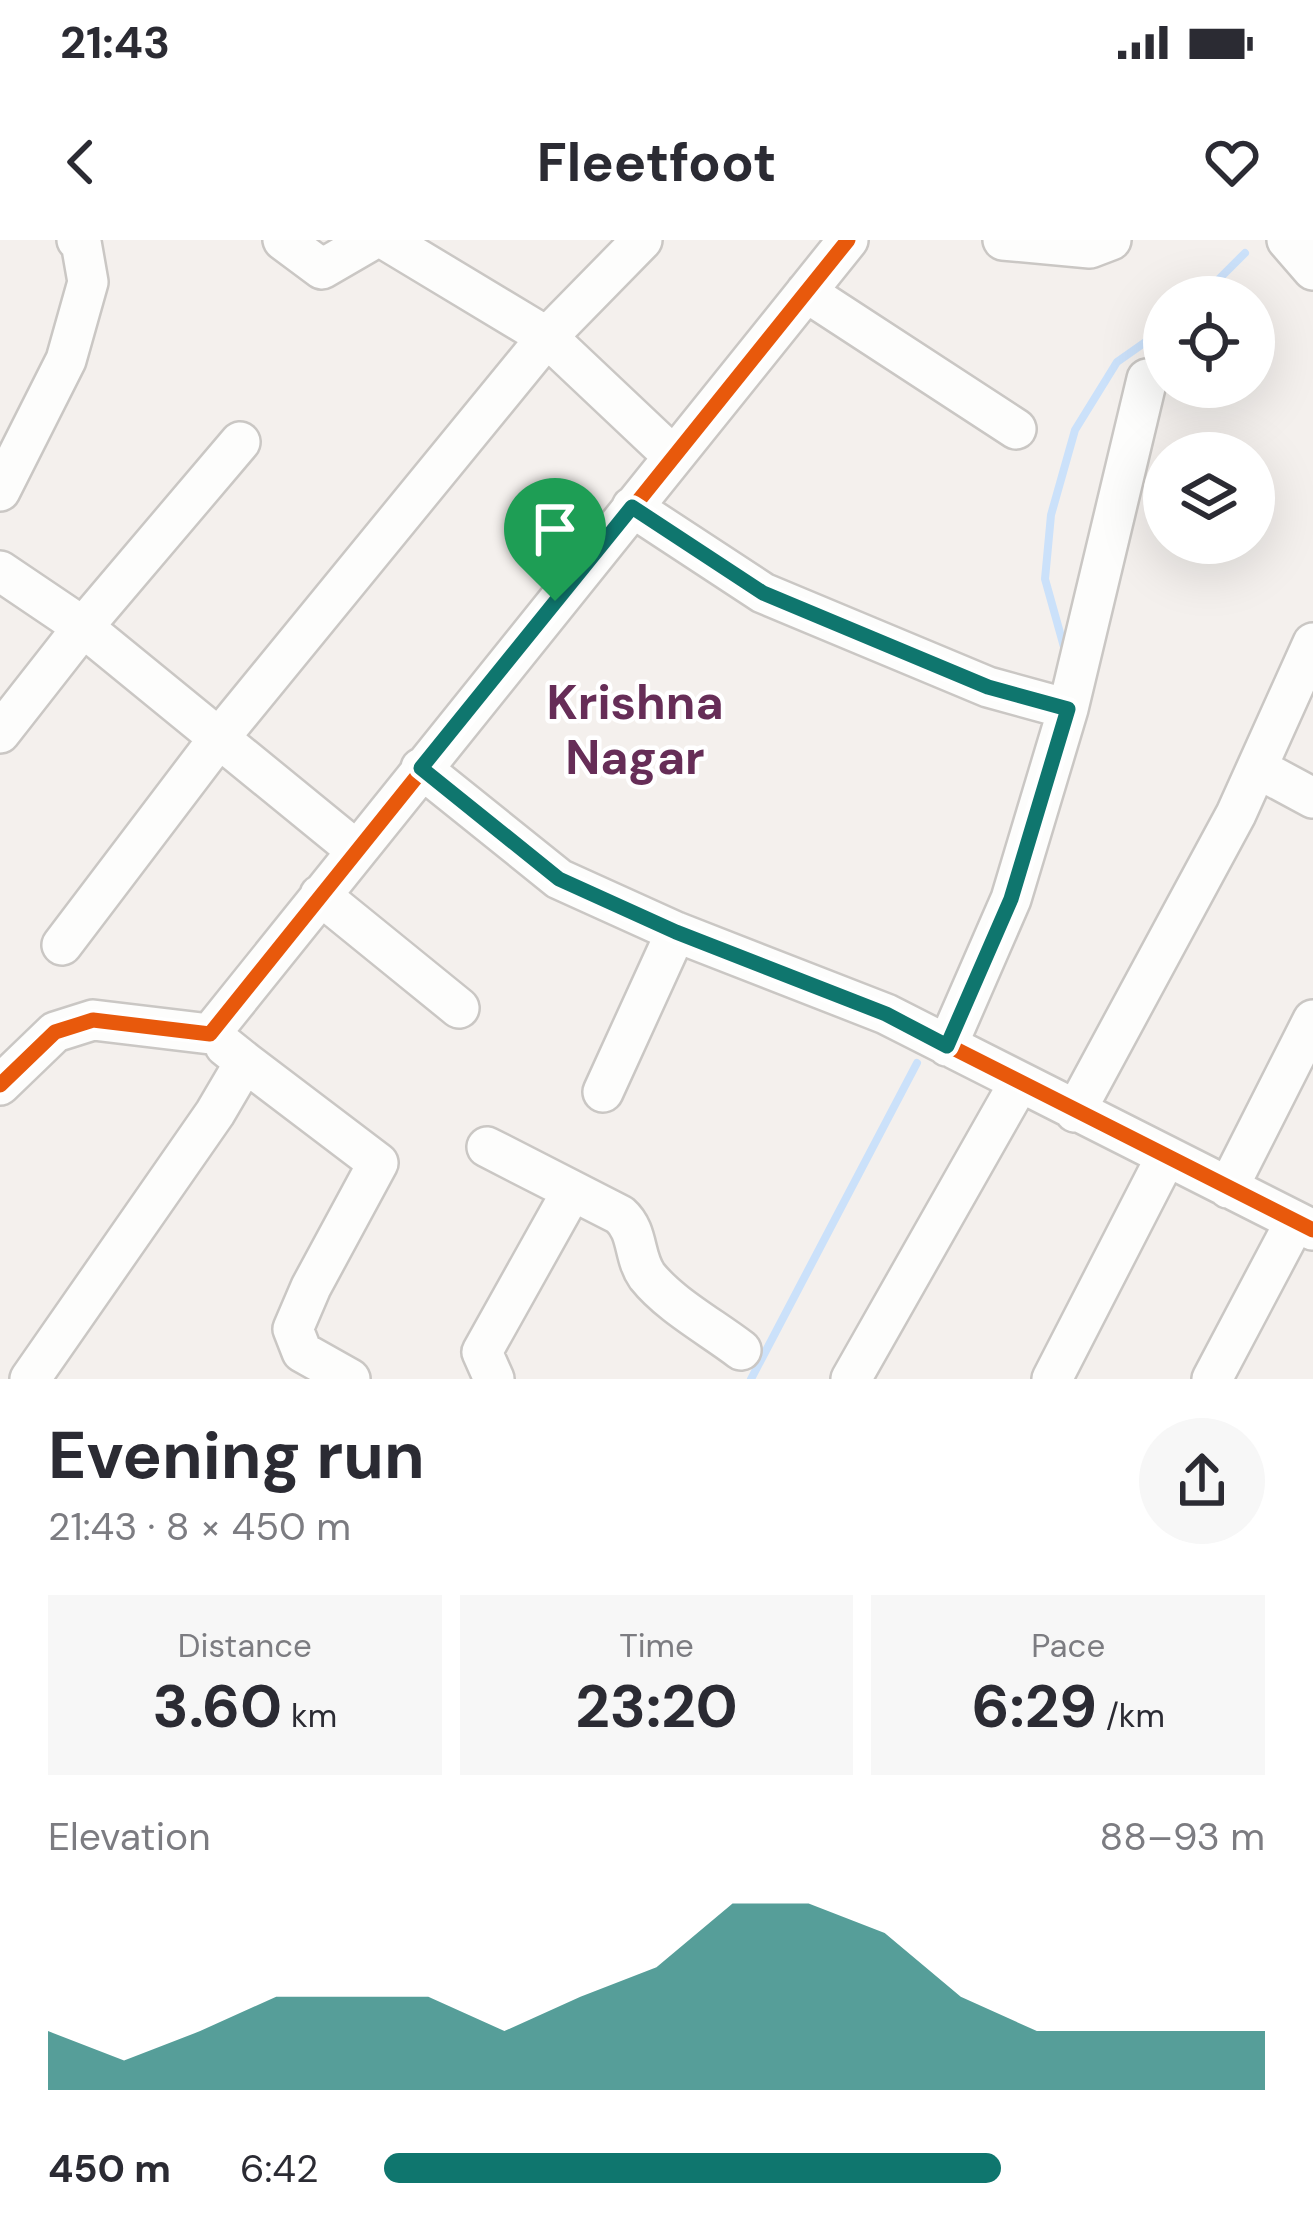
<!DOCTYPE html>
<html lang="en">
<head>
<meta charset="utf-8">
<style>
  :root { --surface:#fff; --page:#f7f7f7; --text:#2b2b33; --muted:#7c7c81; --accent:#0f766e }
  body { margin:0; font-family:"DM Sans",sans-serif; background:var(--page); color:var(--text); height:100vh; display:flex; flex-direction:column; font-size:45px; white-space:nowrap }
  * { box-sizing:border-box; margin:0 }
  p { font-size:39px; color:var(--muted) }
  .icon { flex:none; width:66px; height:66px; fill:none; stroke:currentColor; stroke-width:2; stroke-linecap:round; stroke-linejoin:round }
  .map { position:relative; height:1139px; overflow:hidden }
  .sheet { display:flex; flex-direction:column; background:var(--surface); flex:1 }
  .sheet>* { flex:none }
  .tools { position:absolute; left:1143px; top:36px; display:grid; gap:24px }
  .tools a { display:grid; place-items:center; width:132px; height:132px; border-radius:50%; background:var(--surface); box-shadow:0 12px 48px #0002; font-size:60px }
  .pin { position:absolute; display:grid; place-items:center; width:102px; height:102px; color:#fff; margin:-123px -51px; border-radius:50% 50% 50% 0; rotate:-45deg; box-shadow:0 0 12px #0007 }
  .pin .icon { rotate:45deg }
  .round { display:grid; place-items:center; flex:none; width:126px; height:126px; border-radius:63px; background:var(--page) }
  .overview { display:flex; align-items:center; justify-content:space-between; height:204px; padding:0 48px }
  h1 { font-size:66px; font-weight:700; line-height:90px }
  .figures { display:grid; grid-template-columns:repeat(3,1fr); gap:18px; height:204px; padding:12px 48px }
  .figures div { display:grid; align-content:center; border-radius:0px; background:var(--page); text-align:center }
  .figures b { font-size:60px; font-weight:700 }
  .figures small { font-size:33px; font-weight:400 }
  .figures p { font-size:33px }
  .chart { height:336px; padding:24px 48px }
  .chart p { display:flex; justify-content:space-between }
  .chart svg { width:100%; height:216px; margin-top:12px; fill:var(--accent); opacity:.7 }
  ul { padding:0 48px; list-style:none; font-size:39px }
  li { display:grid; grid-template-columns:192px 144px 1fr; align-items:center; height:90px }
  li i { height:30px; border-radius:15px; background:var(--accent) }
  .status { display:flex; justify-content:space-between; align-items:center; height:84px; padding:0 60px; background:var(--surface); direction:ltr }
  .status svg { height:33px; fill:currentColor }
  header { display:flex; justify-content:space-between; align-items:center; height:156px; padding:0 48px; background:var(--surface); font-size:54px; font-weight:700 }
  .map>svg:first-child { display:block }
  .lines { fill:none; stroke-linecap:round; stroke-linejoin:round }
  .stream { stroke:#cbe1fa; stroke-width:8 }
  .minor-casing { stroke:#cac7c4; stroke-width:44 }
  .minor { stroke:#fdfdfc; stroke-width:39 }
  .cycleway-casing { stroke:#fff; stroke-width:22 }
  .cycleway { stroke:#e8590c; stroke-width:15 }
  .route-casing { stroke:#fff; stroke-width:24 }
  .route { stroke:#0f766e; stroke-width:15 }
  .labels { text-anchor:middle; stroke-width:9; stroke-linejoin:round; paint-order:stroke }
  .district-label { font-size:48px; font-weight:bold; fill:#662d57; stroke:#fff }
</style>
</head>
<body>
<div class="status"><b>21:43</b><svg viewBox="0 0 49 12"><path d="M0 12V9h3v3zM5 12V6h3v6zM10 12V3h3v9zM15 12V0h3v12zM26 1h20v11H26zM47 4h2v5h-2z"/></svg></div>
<header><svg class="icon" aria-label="back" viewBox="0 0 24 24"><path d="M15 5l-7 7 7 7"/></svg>Fleetfoot<svg class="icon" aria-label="heart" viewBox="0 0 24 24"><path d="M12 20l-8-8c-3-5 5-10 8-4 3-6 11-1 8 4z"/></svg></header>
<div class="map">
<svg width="1313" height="1139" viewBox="0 0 1313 1139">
  <rect width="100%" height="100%" fill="#f4f0ed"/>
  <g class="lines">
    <path class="stream" d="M1201,57L1245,13
      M1064,407L1045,339L1051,275L1075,190L1117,122L1164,89
      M751,1139L917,823"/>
    <g class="minor-casing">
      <path id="minor" d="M283,0L322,29L372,0
        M386,0L547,97L673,216
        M1003,0L1090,8L1111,0
        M1287,0L1313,30
        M806,52L1016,189
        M240,202L83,387L356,610
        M0,251L66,120L88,42L81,2L77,0
        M632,267L763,353L988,447L1068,469
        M0,331L83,387L0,493
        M421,528L559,639L676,692L886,774L1313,990
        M1257,528L1313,558
        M320,655L459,768
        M62,705L219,498L547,97L642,0
        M947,806L1011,659L1068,469L1147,139
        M245,822L378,923L311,1047L293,1089L302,1112L350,1139
        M0,845L55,792L93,780L210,794L848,0
        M603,852L676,692
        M1075,872L1236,574L1313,403
        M487,907L620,975C639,992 633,1016 647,1036C670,1065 711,1087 741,1110
        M1228,948L1313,780
        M30,1139L215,873L245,822L225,806
        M494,1139L482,1112L572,951
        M851,1139L1019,843
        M1052,1139L1166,917
        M1212,1139L1295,982"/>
    </g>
    <use href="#minor" class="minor"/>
    <g class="cycleway-casing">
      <path id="cycleway" d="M421,528L559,639L676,692L886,774L1313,990
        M0,845L55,792L93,780L210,794L848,0"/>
    </g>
    <use href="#cycleway" class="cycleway"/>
  </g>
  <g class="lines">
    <g class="route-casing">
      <path id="route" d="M632,267L763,353L988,447L1068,469L1011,659L947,806L886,774L676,692L559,639L421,528Z"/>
    </g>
    <use href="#route" class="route"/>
  </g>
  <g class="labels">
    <g class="district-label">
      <text x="635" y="479">Krishna<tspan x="635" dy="55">Nagar</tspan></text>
    </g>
  </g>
</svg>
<div class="tools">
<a><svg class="icon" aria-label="locate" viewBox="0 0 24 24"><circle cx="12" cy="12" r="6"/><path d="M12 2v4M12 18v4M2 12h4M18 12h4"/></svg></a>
<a><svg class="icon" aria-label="layers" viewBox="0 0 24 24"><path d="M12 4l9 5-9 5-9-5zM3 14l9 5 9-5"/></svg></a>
</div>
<div class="pin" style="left:555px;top:361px;background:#1e9e55"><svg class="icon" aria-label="arrive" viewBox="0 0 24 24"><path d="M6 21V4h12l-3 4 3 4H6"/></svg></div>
</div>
<section class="sheet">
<div class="overview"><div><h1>Evening run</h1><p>21:43 · 8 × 450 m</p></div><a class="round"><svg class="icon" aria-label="share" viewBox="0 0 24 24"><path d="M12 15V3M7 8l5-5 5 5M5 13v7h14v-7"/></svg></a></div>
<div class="figures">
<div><p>Distance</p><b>3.60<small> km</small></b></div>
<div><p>Time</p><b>23:20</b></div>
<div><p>Pace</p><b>6:29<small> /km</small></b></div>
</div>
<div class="chart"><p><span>Elevation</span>88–93 m</p>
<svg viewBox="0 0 160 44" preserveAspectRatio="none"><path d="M0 44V32L10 38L20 32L30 25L40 25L50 25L60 32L70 25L80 19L90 6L100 6L110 12L120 25L130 32L140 32L150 32L160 32V44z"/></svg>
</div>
<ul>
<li><b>450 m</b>6:42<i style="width:70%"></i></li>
</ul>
</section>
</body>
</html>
